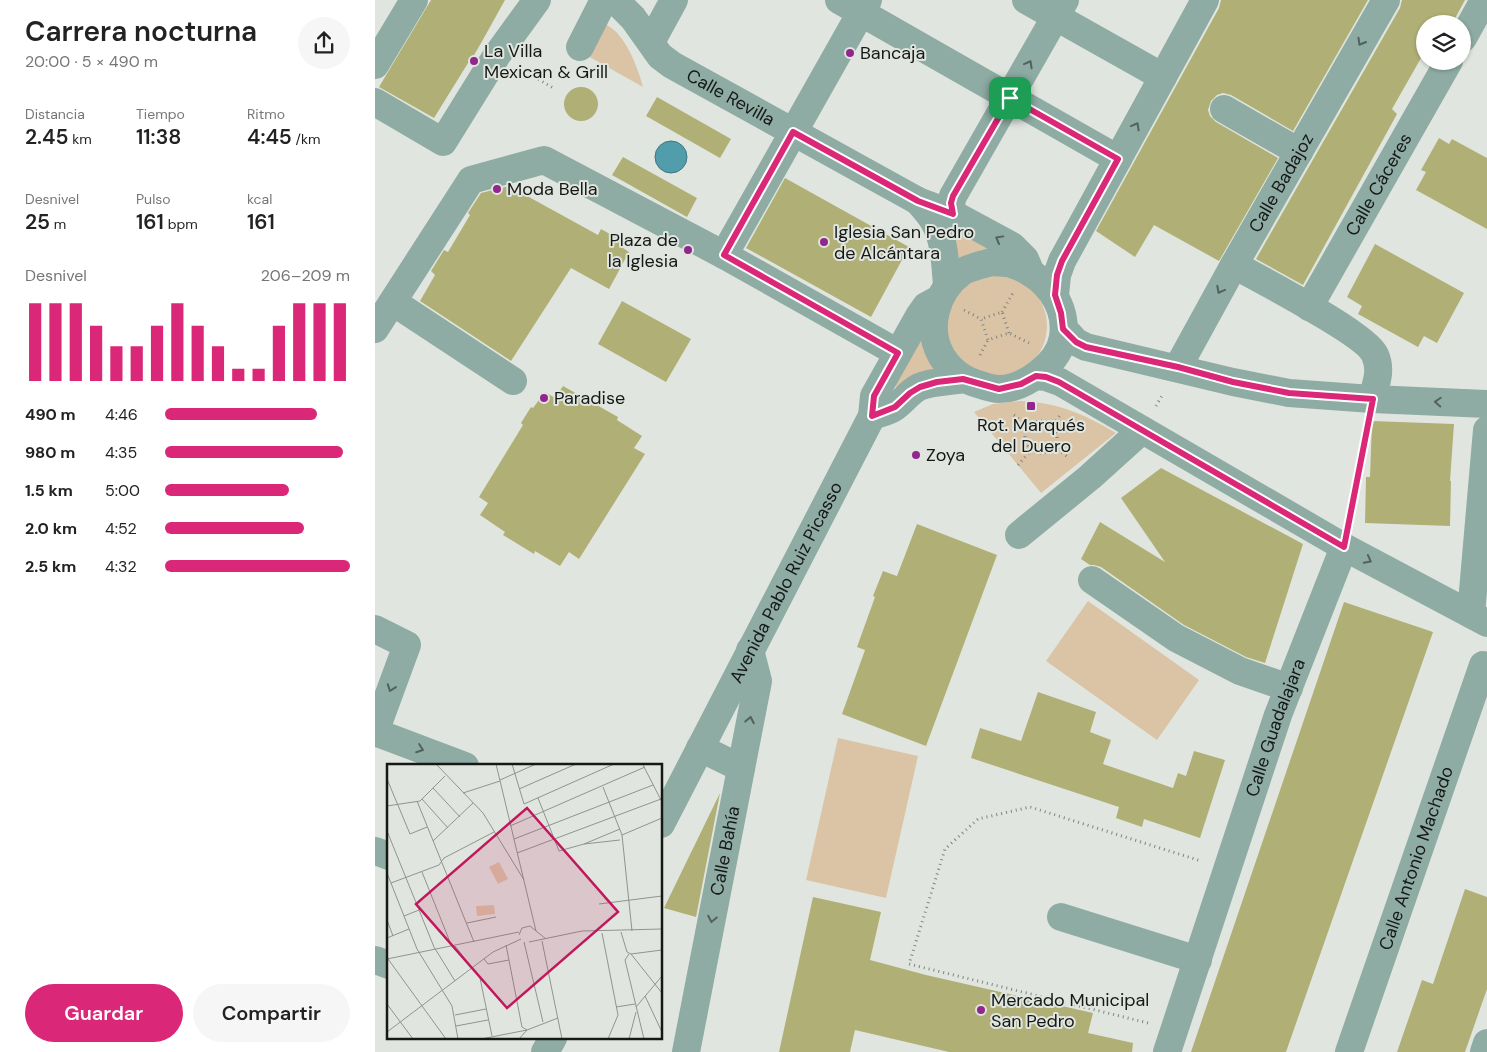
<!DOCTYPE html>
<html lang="es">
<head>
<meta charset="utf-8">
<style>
  :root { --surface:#fff; --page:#f6f6f6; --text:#222; --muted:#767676; --accent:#db2777 }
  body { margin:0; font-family:"DM Sans",sans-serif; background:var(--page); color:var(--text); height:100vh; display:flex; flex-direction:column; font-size:19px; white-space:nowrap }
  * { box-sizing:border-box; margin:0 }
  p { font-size:16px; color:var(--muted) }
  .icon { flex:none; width:28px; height:28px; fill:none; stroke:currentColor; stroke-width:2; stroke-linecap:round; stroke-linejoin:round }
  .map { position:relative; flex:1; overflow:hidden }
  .sheet { display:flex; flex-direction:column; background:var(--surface); width:375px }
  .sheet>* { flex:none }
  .tools { position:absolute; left:1041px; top:15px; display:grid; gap:10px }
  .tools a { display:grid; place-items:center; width:55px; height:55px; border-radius:50%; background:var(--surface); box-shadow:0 1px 4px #0004; font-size:25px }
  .pin { position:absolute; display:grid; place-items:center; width:42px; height:42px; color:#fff; margin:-21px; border-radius:10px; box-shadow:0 2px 8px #0006 }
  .round { display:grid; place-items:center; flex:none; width:52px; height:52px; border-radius:26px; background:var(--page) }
  .headline { display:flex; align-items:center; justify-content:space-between; height:85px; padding:0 25px }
  h1 { font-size:28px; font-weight:600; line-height:38px }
  .metrics { display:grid; grid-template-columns:repeat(3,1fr); gap:8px; height:85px; padding:5px 25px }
  .metrics div { display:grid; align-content:center }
  .metrics b { font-size:21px; font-weight:600 }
  .metrics small { font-size:14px; font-weight:400 }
  .metrics p { font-size:14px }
  .chart { height:140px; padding:10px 25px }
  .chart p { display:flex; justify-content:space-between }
  .chart svg { width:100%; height:90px; margin-top:5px; stroke:var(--accent); stroke-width:6 }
  .button { display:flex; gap:10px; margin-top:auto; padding:10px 25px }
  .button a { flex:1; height:58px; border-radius:30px; background:var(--accent); color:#fff; font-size:20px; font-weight:600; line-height:58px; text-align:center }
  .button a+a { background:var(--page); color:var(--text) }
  ul { padding:0 25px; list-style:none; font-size:16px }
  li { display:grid; grid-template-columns:80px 60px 1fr; align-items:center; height:38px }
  li i { height:12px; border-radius:6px; background:var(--accent) }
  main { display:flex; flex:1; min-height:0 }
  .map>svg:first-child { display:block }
  .green { fill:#dbc4a6 }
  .water { fill:#519dac; stroke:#3f757f }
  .building { fill:#b0b076 }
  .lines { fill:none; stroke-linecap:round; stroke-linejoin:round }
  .path { stroke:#80847f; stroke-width:3; stroke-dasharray:1 4; stroke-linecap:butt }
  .minor { stroke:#8eaca4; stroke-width:28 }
  .oneway { stroke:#52625d }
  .route-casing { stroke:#fff; stroke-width:10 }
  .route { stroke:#db2777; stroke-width:6 }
  .poi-dot { fill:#91278a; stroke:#e0e6df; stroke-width:2 }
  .labels { text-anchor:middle; stroke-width:4; stroke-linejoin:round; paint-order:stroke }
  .poi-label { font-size:18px; fill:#161816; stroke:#e0e6df; text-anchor:start }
  .street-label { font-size:18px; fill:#161816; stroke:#e0e6df }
  .inset-road { fill:none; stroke:#8f948f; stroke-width:1 }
  .view { fill:#c2185b; fill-opacity:0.15; stroke:#c2185b; stroke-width:2.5 }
  .inset-edge { fill:none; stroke:#161816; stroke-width:2.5 }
</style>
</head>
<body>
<main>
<section class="sheet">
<div class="headline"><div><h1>Carrera nocturna</h1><p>20:00 · 5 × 490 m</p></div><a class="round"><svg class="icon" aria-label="share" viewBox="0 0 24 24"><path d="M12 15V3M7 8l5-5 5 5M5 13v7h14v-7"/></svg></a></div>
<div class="metrics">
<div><p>Distancia</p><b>2.45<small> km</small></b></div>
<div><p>Tiempo</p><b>11:38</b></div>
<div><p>Ritmo</p><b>4:45<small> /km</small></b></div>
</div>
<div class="metrics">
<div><p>Desnivel</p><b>25<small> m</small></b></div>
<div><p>Pulso</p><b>161<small> bpm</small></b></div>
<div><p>kcal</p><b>161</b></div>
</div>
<div class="chart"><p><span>Desnivel</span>206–209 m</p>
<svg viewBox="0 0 160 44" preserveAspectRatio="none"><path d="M5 44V6M15 44V6M25 44V6M35 44V17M45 44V27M55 44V27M65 44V17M75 44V6M85 44V17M95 44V27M105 44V38M115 44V38M125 44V17M135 44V6M145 44V6M155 44V6"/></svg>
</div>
<ul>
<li><b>490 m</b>4:46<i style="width:82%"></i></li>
<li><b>980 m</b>4:35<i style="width:96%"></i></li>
<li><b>1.5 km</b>5:00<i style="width:67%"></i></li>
<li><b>2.0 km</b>4:52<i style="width:75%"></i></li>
<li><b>2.5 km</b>4:32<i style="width:100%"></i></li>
</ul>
<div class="button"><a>Guardar</a><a>Compartir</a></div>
</section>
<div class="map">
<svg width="1112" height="1052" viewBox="0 0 1112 1052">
  <rect width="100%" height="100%" fill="#e0e6df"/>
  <path class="green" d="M232,25C251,35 263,68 268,87L211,55L228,26Z
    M573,225L620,249L581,266Z
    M570 326a51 51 0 1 1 102 0a51 51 0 1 1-102 0Z
    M545,335L566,370L522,389L520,385Z
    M644,401C682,402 709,414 741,433L666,493L599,412L618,404Z
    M713,601L824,680L782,740L671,661Z
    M463,738L543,756L511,898L431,880Z"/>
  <path class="water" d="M280 157a16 16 0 1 1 32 0a16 16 0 1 1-32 0Z"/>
  <path class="building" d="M56,0H130L105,45L99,55H98L59,118L4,87Z
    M846,0H993L918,131L856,95L848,93L842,95L836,101L833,110L835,116L841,122L903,158L844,261L779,225L760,257L721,231L844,8Z
    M1027,0H1090L1077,24H1050V51L1017,109L1022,114L928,285L881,259L1025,8Z
    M189 104a17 17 0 1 1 34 0a17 17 0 1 1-34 0Z
    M282,97L356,139L345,158L271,116Z
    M1064,138L1074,144L1077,139L1112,158V229L1041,190L1051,172L1046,170Z
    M248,157L322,198L312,217L237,175Z
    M410,178L534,247L496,317L371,248Z
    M134,186L223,235L226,229L251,243L248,248L254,252L234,289L196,268L136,361L45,301L60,275L56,271L69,250L73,252L95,215L93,213L106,193Z
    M1000,244L1089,293L1062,343L1049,336L1043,347L983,314L987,306L972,297Z
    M247,301L316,339L291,382L223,344Z
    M188,386L243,417L242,420L267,436L259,448L270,454L204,559L194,552L185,566L160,551L159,554L128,535L130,532L105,515L113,503L104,497L148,425L146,423L156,407L158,408L170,392L180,398Z
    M997,421L1079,424L1075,481H1076L1075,526L990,523L991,477H995Z
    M786,468L928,544L890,663L871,657L809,625L726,567L719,565H715L706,559L725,522L790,562L746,498Z
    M542,524L622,555L551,746L467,714L490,650L482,647L500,597L498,596L508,571L522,576Z
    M969,602L1058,632L911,1052H816Z
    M663,692L721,712L715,732L736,740L728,764L798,788L803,773L811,776L819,751L850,760L825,838L769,819L767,827L741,818L744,807L596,758L605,728L646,741Z
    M345,793L321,917L289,908Z
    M1090,889L1112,897V989L1090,1052H1022L1047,980L1058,984Z
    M438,897L506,912L495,960L551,975L718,1013L713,1033L758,1043L757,1052H574L480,1030L475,1052H404Z"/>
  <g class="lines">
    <path class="path" d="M146,69L180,89
      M589,310L606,319
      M627,312L638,293
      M634,333L627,312L606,319L613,340L634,333L654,343
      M605,355L613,340
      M781,406L788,394
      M639,415L653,426
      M650 437a16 16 0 1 1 32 0a16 16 0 1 1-32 0Z
      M678,425L686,414
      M679,446L694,458
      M643,465L656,450
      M974,519L992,427
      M773,1023L534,964L570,849L603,819L655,807L826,861"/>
    <g class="minor">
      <path id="s1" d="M240,0L258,18L285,56L297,65L543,201L578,214L637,246L650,259L656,273"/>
      <path d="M464,0L743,159"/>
      <path d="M493,0L349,255L523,353"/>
      <path d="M651,0L788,77"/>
      <path d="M1088,38L1109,0"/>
      <path d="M276,42L299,0"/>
      <path d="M205,47L229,0"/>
      <path d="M0,65L39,0"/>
      <path d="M0,102L68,142L122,55L162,0"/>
      <path d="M849,109L924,152"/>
      <path d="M543,201C548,207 554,213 558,220C570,239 570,263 572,285"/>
      <path d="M578,214L576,203L578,196L690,0"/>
      <path d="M616,262C623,263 632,262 639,265C669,275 693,304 688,337C684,363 650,389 624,389C618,389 612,387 606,385C590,381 576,371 567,357C550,328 561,291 587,272C595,267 607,265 616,262Z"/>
      <path d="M859,265C883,278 992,335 1000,355C1007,370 1001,384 997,399"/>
      <path d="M680,295L682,275L687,261L830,0"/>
      <path d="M18,302L138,381"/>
      <path id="s2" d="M934,307L1074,61"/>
      <path d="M0,329L96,180L169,160L349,255"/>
      <path d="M689,329L701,342L711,347L858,382L914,393L997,399L1112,404"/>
      <path id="s3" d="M803,367L859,265L1011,0"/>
      <path d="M661,376L671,377L685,382L969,547L1112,623"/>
      <path d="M497,416C505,413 513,412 520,407C529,401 534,392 544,387C558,381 574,382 588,379"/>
      <path d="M644,535L715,477L767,430"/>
      <path d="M717,580L801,638L865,671L914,688"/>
      <path d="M1096,614L1112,430"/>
      <path d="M0,629L32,645L0,732"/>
      <path d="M0,732L90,766"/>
      <path d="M325,748L366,768"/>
      <path id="s4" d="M286,824L497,416L499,396L544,316L551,306L564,299"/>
      <path d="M0,851L14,856"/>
      <path d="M686,917L823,960"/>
      <path d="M0,960L14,965"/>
      <path d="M170,1052L178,1038"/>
      <path id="s5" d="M311,1052L383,681L375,650"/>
      <path id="s6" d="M792,1052L903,715L969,547"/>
      <path id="s7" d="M974,1052L1108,665"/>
      <path d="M1109,1052L1112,1043"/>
    </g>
  </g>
  <defs><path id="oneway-chevron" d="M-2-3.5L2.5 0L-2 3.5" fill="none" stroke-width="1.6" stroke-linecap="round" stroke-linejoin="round" transform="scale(1.25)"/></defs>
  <g class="oneway">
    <use href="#oneway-chevron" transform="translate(986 42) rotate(120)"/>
    <use href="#oneway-chevron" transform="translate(654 64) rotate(-61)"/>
    <use href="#oneway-chevron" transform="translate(761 126) rotate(-61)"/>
    <use href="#oneway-chevron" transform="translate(624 239) rotate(-151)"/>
    <use href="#oneway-chevron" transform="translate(845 290) rotate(118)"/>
    <use href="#oneway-chevron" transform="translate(1063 402) rotate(-177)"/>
    <use href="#oneway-chevron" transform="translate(993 560) rotate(28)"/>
    <use href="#oneway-chevron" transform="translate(16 688) rotate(110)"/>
    <use href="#oneway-chevron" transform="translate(375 720) rotate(-79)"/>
    <use href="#oneway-chevron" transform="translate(45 749) rotate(20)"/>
    <use href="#oneway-chevron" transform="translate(337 919) rotate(101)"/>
  </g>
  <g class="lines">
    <g class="route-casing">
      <path id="route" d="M635,98L743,159L687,261L682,275L680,295L686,313L688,329L701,342L711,347L803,367L858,382L914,393L998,399L969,547L684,382L671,377L661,376L646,384L624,389L588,379L562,382L545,387L535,393L520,407L497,416L499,396L523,353L349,255L418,132L543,201L578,214L576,203L578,196Z"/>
    </g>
    <use href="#route" class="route"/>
  </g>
  <g class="poi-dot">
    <circle cx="475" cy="53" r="5"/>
    <circle cx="99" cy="61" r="5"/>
    <circle cx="122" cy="189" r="5"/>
    <circle cx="449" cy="242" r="5"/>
    <circle cx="313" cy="250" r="5"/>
    <circle cx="169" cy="398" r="5"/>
    <rect x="651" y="401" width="10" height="10" rx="2.5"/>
    <circle cx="541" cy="455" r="5"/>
    <circle cx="606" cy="1010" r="5"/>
  </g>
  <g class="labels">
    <g class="poi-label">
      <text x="109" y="57">La Villa<tspan x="109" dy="21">Mexican &amp; Grill</tspan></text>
      <text x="485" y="59">Bancaja</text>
      <text x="132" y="195">Moda Bella</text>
      <text x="459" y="238">Iglesia San Pedro<tspan x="459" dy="21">de Alcántara</tspan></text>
      <text x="303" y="246" text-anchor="end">Plaza de<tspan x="303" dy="21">la Iglesia</tspan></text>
      <text x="179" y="404">Paradise</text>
      <text x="656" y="431" text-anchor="middle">Rot. Marqués<tspan x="656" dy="21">del Duero</tspan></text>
      <text x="551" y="461">Zoya</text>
      <text x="616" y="1006">Mercado Municipal<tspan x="616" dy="21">San Pedro</tspan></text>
    </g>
    <g class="street-label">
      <text dy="6" stroke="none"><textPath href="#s1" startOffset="154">Calle Revilla</textPath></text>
      <text dy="6" stroke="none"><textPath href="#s3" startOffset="211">Calle Badajoz</textPath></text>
      <text dy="6" stroke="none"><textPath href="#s2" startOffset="141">Calle Cáceres</textPath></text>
      <text dy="6" stroke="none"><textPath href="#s4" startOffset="272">Avenida Pablo Ruiz Picasso</textPath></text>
      <text dy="6" stroke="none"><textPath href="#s6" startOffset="342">Calle Guadalajara</textPath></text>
      <text dy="6" stroke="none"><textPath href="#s5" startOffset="205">Calle Bahía</textPath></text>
      <text dy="6" stroke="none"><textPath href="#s7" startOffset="205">Calle Antonio Machado</textPath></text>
    </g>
  </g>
  <g transform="translate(12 764)">
    <rect width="275" height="275" fill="#e0e6df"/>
    <path d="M112,98L121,115L111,120L102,103ZM107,141L108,150L90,152L89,142Z" fill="#dbc4a6"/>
    <path class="inset-road" d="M49,0L96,49L137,116M109,0L149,167M125,0L137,40L227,0M256,1L275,38M0,15L23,70L40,63M113,16L149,0M216,23L235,71L245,167M46,24L73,53M132,25L189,0M76,29L113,17M151,34L172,87L197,80M35,35L61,64M30,37L87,178M0,42L33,37L58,12M123,62L258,3M233,65L197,80L233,76M0,67L47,183L68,217M235,71L275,54M127,75L266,21M46,77L86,39M130,89L274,35M35,108L63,178M0,109L30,185L65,242L71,275M4,119L52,101L57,94L107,68M212,140L275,132M17,152L32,146M0,156L6,172M80,159L109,153M234,168L240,188L244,190L275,229M215,169L231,251L221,275M132,171L135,164L143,162L159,175M0,174L22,165M155,177L175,275M137,178L156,258M142,178L195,167L275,165M119,181L135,263L140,266L132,275M68,182L93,214L105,272M242,190L238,196L257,275M244,190L275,186M0,195L132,168M1,195L59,275M97,195L101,200L122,196M258,232L275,268M0,240L26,275M229,243L248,240M249,243L275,212M68,251L99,245M69,262L101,256M0,268L106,188L134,175M94,275L140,266L171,254M242,275L249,248"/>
    <path class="view" d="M140,44L231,148L120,244L29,140Z"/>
    <rect width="275" height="275" class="inset-edge"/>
  </g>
</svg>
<div class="tools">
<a><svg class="icon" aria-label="layers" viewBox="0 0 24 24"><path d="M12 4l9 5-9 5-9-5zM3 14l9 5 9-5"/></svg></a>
</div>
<div class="pin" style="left:635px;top:98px;background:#1e9e55"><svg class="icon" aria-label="arrive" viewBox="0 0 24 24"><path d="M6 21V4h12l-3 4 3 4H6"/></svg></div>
</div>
</main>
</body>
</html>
